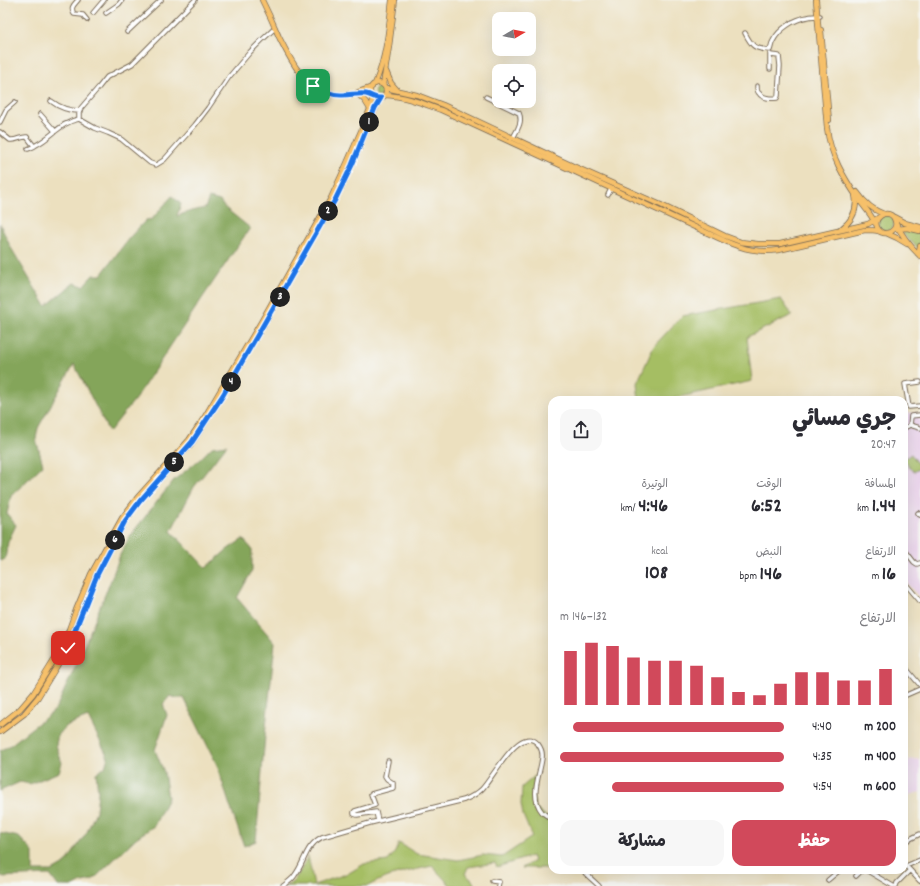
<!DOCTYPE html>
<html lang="ar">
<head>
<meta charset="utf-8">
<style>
  :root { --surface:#fff; --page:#f7f7f7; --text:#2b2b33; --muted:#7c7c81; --accent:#d1495b }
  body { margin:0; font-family:Dekko,"Playpen Sans Arabic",sans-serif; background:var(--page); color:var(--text); direction:rtl; height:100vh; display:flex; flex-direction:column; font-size:15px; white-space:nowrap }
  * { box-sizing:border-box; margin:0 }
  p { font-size:13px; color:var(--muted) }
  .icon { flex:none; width:22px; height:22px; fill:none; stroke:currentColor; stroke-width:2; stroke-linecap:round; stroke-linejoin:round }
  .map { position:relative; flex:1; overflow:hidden; direction:ltr }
  .details { position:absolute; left:548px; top:396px; width:360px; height:478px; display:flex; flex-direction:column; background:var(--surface); border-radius:12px; box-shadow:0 4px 16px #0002; direction:rtl }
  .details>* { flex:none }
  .needle { width:26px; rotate:80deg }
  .tools { position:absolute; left:492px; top:12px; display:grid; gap:8px }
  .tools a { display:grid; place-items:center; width:44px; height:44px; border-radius:8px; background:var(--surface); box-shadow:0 4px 16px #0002; font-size:20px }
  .pin { position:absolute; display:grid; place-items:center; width:34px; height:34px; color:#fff; margin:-17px; border-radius:8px; box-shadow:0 2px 6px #0006 }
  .km { position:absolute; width:20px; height:20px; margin:-10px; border-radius:50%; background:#222; color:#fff; font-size:11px; line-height:20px; text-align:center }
  .round { display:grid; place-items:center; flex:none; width:42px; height:42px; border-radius:12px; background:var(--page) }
  .head { display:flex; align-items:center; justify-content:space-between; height:68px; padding:0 12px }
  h1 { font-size:22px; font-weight:800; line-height:30px }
  .figures { display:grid; grid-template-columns:repeat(3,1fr); gap:6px; height:68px; padding:4px 12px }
  .figures div { display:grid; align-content:center }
  .figures b { font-size:20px; font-weight:800 }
  .figures small { font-size:11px; font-weight:400 }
  .figures p { font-size:11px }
  .chart { height:112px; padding:8px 12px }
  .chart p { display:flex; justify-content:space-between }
  .chart svg { width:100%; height:72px; margin-top:4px; stroke:var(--accent); stroke-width:6 }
  .action { display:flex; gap:8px; margin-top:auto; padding:8px 12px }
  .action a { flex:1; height:46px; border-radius:12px; background:var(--accent); color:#fff; font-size:16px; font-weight:800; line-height:46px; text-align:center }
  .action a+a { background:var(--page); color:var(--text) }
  ul { padding:0 12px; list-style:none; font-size:13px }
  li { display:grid; grid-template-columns:64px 48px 1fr; align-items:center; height:30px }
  li i { height:10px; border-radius:5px; background:var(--accent) }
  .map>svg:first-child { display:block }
  .built { fill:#ead1ec }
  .green { fill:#a5be64; stroke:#707441 }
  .forest { fill:#84a55a; stroke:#60683c }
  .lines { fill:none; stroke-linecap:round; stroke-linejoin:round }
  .minor-casing { stroke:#796a56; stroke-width:5.5 }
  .major-casing { stroke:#796a56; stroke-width:6 }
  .minor { stroke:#fff; stroke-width:3.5 }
  .major { stroke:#f6c06b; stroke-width:4.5 }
  .route-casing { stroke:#fff; stroke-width:8 }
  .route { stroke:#1a73e8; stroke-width:5 }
</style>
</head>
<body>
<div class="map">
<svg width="920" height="886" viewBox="0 0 920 886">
  <rect width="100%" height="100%" fill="#f6f6f2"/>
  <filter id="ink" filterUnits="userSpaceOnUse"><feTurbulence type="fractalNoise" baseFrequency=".025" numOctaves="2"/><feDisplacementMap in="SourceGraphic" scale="8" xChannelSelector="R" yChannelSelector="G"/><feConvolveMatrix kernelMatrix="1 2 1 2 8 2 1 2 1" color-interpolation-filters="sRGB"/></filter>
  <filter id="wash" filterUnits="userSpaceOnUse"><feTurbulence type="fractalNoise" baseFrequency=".012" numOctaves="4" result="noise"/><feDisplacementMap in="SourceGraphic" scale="16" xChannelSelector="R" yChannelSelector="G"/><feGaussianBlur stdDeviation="0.9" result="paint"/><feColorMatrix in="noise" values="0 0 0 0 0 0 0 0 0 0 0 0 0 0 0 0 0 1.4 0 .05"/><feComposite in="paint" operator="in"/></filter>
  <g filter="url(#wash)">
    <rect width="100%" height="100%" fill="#ece0bf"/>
    <path class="built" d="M908,413H920V598L909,586L907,582L904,578V419L906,418Z
      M920,759V792L906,796L904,787V760Z"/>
    <path class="green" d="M374.5 92a4.5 4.5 0 1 1 9 0a4.5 4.5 0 1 1-9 0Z
      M878 223a8 8 0 1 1 16 0a8 8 0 1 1-16 0Z
      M908,230L920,233V243L918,248L907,238L902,231Z
      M781,299L792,315L747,337L752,381L666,400H639L637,383L654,346L682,316Z
      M911,454L920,466V468L914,472L904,459Z
      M536,775L532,792L536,808L552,821V868H522L534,861L532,856L497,867L495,863L468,867L465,874L472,880L475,886H451L432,866C410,871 387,875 368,886H285L293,882L299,873L308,856L314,885L349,873L364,864L388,861L395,852L399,843L417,854L458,860L483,855L502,857L532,837L523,815L521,804L522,787Z"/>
    <path class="forest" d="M172,196L181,204L177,216L191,211L205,208L209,198L220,201L224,207L250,228L203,297L136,398L109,432L74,364L38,428L36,439L43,465L11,496L7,514L16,525L8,542L5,559L0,561V224L10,246L36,290L46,306L74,283L83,286L93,275H101L129,238L146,220L152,219Z
      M227,445L194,487L171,531L206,568L228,549L243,539L252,549V571L237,598L275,643L265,736L256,841L244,846L229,803L217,765L184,698H176L170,696L163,704L167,715L155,750L164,772L168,798L154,826L136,838L96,877L92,880L82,882L74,886H58L50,875L0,877V833L19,837L33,852V871H52L66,863L87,832L96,811L98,792L96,773L105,767L108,757L88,717L68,725L58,734L56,745L62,763L59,772L30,784L20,782L0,791V751L12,744L29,730L53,712L58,704L77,663L111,580L120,555L130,536L174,480L199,460L212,447Z"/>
  </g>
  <g filter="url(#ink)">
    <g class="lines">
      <g class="minor-casing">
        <path id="minor" d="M78,0C74,5 70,7 74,14L83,15L87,20
          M93,13L104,0
          M106,13L119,4L122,0
          M127,32L161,0
          M745,33C752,47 755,49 770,50C771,48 771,44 773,41C779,29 794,19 808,17C812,16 816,16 820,16
          M770,54V69
          M757,86C757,88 757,92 759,93C762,98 771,99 777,98L778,96L780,66L779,56L770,55
          M486,97L519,113C523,122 517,130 513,138
          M51,101C60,108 68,111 80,111
          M40,114L55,131
          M79,119V113L81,108L99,87L107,77L132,64L195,0
          M0,122L6,110L15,102
          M0,132L10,140C16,141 22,136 27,137L34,146
          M28,149C30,148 34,147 36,145C52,137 61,122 79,119L95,128L108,133L121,139L150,163L156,165L164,160L195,125L208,108L229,77L250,52L262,40L275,28
          M608,195L611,189
          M920,382L905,384L909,407L920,406
          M910,425L920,428
          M904,428L910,425L911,416L920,415
          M918,513L920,515
          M904,549L914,562L917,564L920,563
          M904,582L920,601
          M904,666L920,685
          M904,696L920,689
          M378,821L376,812L357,815L354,814V812L355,811L375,805L371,794L393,788V783L387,779L385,776L388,761
          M904,842L920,834
          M905,866H906L920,860
          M906,866L920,881
          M583,870L586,874L599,886
          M866,870L893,886
          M856,876L862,870
          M828,880L840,870
          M492,881L499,882L498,886
          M283,886C287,883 292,880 295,875C305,862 305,846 322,837L370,823L464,800C471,797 477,794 482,789C493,778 520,723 538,744C541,748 543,752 542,758C540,775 529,797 542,812C545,815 549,817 552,819
          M896,886L897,883L910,870"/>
      </g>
      <g class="major-casing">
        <path id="major" d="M262,0C268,12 274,25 279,37C291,61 303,87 332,94C340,96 348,94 356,94C362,93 367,94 372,95
          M816,0L827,128C830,155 844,178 859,200C865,208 871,214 875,223
          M821,30L829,120
          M386,71L391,83L397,90
          M370 91a8 8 0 1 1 16 0a8 8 0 1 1-16 0Z
          M375,84C386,58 389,28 392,0
          M383,85L389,47L395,0
          M386,88L417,95L443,105L573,166L661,205L725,236L741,242L758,244H780L868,224L878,218
          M358,92L372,87
          M358,94L365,101L370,109
          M385,95C405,96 422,103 441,110L725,241C743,249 759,253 779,250L865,230C870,230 874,230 878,231C881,232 884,234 887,233C893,232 897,227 895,221C891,205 866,219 881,232
          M857,192C864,202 872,210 884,214
          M894,217L905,223L920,227
          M896,223C902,237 910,246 920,256
          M841,229C853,220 858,209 855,195
          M897,229L907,228L920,231
          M886,233L897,238L907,244
          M920,246L919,251L920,256
          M0,725L20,709L33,694L63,646L76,610L91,574L122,518L137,498L189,440L204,418L261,322L331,198L347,163L361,131L370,109L373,96
          M0,732L24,714L38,697L68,648L97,575L125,521L140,501L192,443L223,395L335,200L352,165L377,105L381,98"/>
      </g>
      <use href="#minor" class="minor"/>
      <use href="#major" class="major"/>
    </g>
  </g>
  <g class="lines" filter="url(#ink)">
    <g class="route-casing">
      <path id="route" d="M68,648L97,575L125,521L140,501L192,442L223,395L335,200L352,165L375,108L381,98C375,99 372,95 366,94C358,93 351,95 343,95C332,96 322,91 313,86"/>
    </g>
    <use href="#route" class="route"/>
  </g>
</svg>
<div class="tools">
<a><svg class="needle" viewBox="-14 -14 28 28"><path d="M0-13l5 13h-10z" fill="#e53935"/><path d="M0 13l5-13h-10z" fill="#7c7c81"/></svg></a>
<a><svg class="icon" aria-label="locate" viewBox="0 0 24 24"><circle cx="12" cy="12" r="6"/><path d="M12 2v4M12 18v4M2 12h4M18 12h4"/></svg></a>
</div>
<div class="pin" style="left:313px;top:86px;background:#1e9e55"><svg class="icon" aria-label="arrive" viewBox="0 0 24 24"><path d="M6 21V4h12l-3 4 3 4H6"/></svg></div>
<div class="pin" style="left:68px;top:648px;background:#d93025"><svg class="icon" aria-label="check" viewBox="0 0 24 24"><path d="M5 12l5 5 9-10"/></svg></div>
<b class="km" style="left:369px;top:122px">1</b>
<b class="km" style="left:328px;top:211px">2</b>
<b class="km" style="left:280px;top:297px">3</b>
<b class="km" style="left:231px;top:382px">4</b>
<b class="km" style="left:174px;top:462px">5</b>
<b class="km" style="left:115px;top:540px">6</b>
<section class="details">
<div class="head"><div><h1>جري مسائي</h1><p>20:47</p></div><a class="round"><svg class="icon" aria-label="share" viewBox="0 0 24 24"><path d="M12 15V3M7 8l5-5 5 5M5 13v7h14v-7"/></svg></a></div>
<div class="figures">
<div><p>المسافة</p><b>1.44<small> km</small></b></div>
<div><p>الوقت</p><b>6:52</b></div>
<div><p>الوتيرة</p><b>4:46<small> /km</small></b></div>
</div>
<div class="figures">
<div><p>الارتفاع</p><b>16<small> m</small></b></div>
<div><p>النبض</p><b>146<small> bpm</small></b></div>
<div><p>kcal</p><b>108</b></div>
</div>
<div class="chart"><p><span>الارتفاع</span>132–146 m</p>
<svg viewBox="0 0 160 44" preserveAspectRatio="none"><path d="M5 44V11M15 44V6M25 44V8M35 44V15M45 44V17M55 44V17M65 44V20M75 44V27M85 44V36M95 44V38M105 44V31M115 44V24M125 44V24M135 44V29M145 44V29M155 44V22"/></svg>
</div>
<ul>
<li><b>200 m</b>4:40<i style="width:94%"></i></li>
<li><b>400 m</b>4:35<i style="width:100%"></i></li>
<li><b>600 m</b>4:54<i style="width:77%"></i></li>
</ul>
<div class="action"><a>حفظ</a><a>مشاركة</a></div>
</section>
</div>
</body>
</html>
